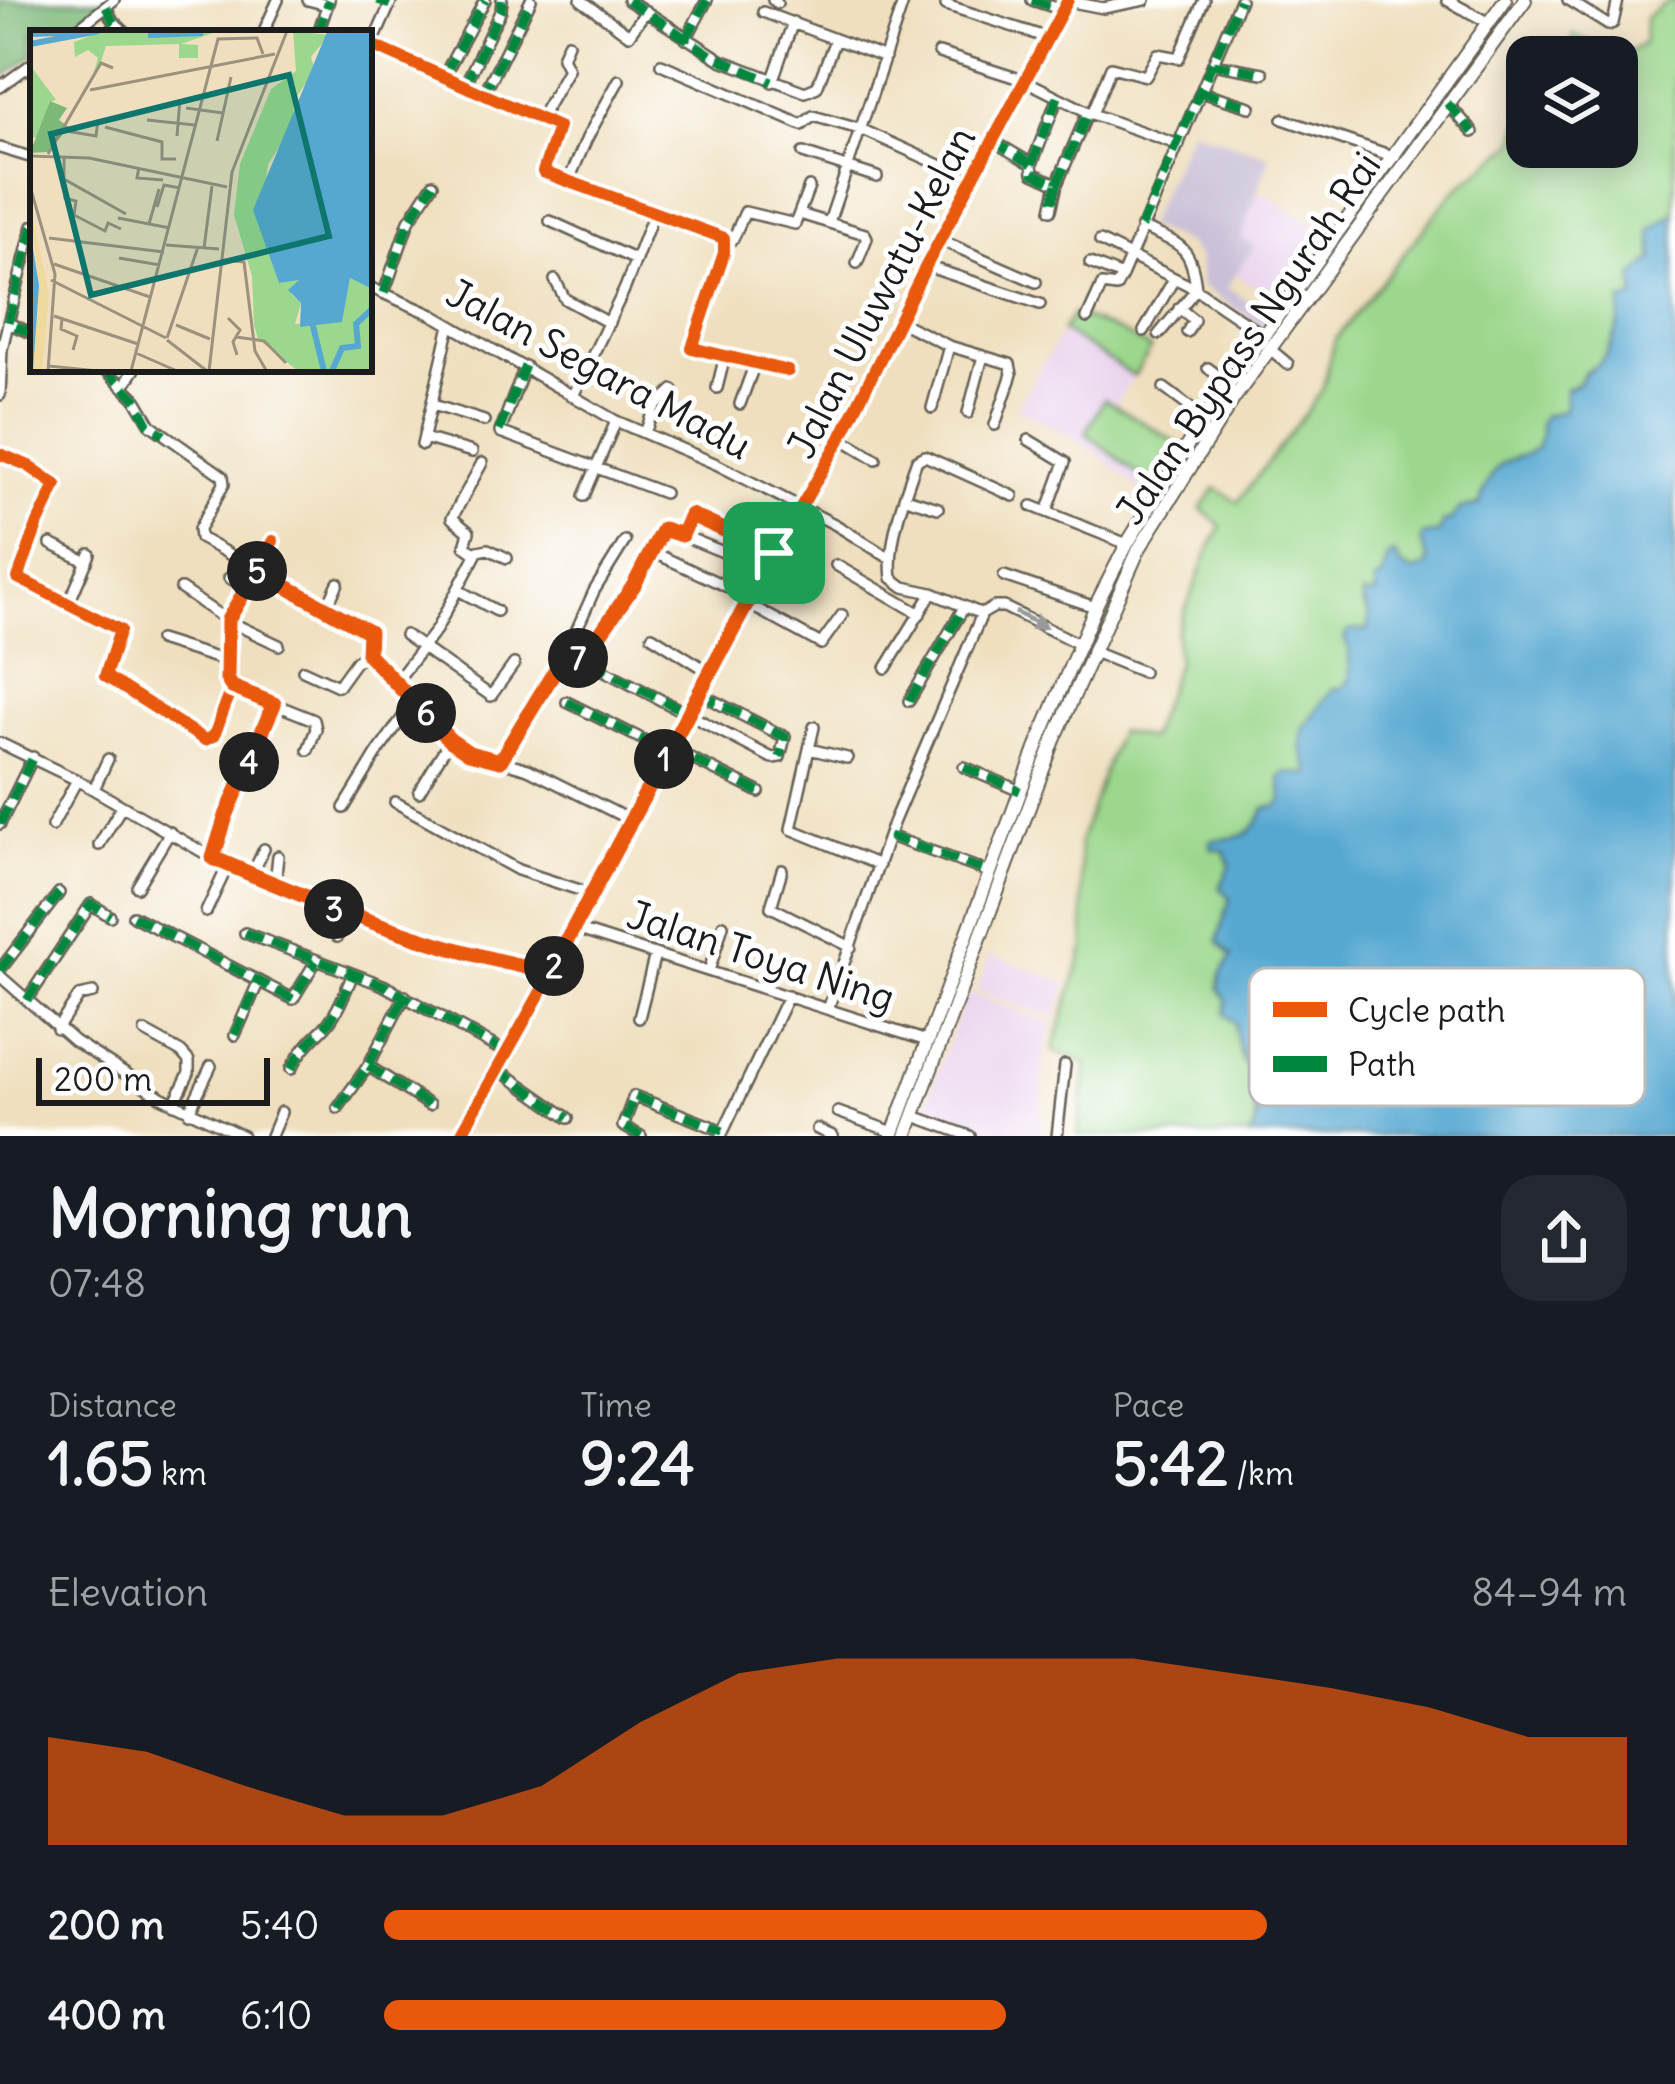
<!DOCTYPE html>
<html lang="en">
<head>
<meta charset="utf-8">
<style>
  :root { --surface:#171b24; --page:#242831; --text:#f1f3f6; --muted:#9ea1a6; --accent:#ea580c }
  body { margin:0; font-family:Delius,sans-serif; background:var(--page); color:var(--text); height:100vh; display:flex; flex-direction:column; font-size:45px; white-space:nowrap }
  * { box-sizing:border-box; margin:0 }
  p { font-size:39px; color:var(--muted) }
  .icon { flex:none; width:66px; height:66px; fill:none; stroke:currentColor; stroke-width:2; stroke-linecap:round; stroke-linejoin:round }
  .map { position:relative; height:1136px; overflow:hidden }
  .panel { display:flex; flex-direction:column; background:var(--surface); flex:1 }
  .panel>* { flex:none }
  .fabs { position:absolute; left:1506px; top:36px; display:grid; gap:24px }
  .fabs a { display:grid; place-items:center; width:132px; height:132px; border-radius:24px; background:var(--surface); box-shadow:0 6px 30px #0003; font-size:60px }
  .scale { position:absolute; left:36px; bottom:30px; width:234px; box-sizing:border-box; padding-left:12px; border:6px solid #1c1c1c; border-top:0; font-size:33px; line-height:42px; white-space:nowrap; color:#1c1c1c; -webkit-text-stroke:9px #fff; paint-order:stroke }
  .pin { position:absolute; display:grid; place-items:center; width:102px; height:102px; color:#fff; margin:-51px; border-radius:24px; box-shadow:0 6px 18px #0006 }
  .km { position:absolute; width:60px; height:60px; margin:-30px; border-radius:50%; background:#222; color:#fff; font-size:33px; line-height:60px; text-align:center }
  .round { display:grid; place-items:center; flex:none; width:126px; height:126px; border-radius:36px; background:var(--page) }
  .headline { display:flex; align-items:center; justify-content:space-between; height:204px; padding:0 48px }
  h1 { font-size:66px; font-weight:800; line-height:90px }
  .metrics { display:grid; grid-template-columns:repeat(3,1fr); gap:18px; height:204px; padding:12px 48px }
  .metrics div { display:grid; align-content:center }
  .metrics b { font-size:60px; font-weight:800 }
  .metrics small { font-size:33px; font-weight:400 }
  .metrics p { font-size:33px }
  .chart { height:336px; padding:24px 48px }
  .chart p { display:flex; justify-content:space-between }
  .chart svg { width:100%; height:216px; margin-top:12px; fill:var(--accent); opacity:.7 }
  ul { padding:0 48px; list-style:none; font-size:39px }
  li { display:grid; grid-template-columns:192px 144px 1fr; align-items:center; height:90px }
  li i { height:30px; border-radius:15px; background:var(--accent) }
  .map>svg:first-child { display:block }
  .built { fill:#e9d1ed }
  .industrial { fill:#c9bfd7 }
  .green { fill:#9bd78c; stroke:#5c7a54; stroke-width:3 }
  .forest { fill:#7cb878; stroke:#4c6a4a; stroke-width:3 }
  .water { fill:#57a8d1; stroke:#3a6276; stroke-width:3 }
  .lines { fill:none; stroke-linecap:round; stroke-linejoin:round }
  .minor-casing { stroke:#666055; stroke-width:14 }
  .highway-casing { stroke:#666055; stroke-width:16 }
  .minor { stroke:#fff; stroke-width:9 }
  .highway { stroke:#fff; stroke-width:12 }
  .quiet { stroke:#00873e; stroke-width:9; stroke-dasharray:18 9; stroke-linecap:butt }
  .cycleway-casing { stroke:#fff; stroke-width:20 }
  .cycleway { stroke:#e8590c; stroke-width:12 }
  .oneway { fill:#999 }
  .route-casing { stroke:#fff; stroke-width:24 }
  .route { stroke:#ea580c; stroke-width:15 }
  .labels { text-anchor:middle; stroke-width:10; stroke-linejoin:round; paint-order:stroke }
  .street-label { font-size:39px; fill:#1c1c1c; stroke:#fff }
  .inset-river { fill:none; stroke:#57a8d1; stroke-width:6 }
  .inset-road { fill:none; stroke:#9b917d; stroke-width:3 }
  .view { fill:#0f766e; fill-opacity:0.15; stroke:#0f766e; stroke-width:6 }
  .inset-edge { fill:none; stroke:#1c1c1c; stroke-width:6 }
  .key { fill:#fff; stroke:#bbb; stroke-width:3 }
  .key-label { font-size:33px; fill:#1c1c1c }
</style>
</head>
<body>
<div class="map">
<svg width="1675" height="1136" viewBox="0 0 1675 1136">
  <rect width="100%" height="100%" fill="#fff"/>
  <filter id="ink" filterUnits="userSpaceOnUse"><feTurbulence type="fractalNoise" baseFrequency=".00833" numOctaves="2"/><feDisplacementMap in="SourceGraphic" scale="24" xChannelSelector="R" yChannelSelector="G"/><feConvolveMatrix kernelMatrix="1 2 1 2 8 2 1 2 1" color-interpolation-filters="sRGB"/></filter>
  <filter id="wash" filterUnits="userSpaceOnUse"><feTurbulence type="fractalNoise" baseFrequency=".004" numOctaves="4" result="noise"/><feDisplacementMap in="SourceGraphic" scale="48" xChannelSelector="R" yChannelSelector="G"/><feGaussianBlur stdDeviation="2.7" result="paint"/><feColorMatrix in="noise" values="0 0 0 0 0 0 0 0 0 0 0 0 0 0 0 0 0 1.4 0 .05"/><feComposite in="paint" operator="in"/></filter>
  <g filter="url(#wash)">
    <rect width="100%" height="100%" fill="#efdfbe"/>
    <path class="built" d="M1258,191L1324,229L1277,301L1236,274L1253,248L1241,238Z
      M1073,314L1122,333L1151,349L1116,404L1181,445L1151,500L1090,447L1017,408Z
      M990,955L1067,983L1056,1018L977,991Z
      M967,992L1054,1024L1044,1054L1041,1136H979L922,1115Z"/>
    <path class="industrial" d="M1191,129L1270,156L1241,238L1254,247L1227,287L1270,315L1262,326L1201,286L1199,259L1188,244L1146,226Z"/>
    <path class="green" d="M1671,0H1675V213L1658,229L1654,259L1635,276V297L1622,302V322L1602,362L1584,372L1564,410L1540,422C1547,463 1510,451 1497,468C1490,478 1482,493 1480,504L1460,510L1438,534L1421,541L1428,560L1426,567L1413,572L1400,565L1398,559L1388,557L1382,578L1375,581L1376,595L1362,603L1369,615L1368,630L1349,631L1350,679L1317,715L1301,748L1311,775L1280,779L1284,800L1279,806L1265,808L1257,828L1225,851C1239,880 1226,912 1218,941L1232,957L1221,974C1225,990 1231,1006 1235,1022C1239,1044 1235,1058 1254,1075L1255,1130L1251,1136H1078L1087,1064L1053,1051L1085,946L1079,843L1118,731L1149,739L1177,662L1176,633L1211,545L1222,526L1201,509L1216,488L1238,502L1322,391L1335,340L1453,192L1514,144L1527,99V147H1617V57H1564L1574,35L1624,55L1643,44L1646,17Z
      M1073,314L1122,333L1151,349L1134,376L1062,331Z
      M1104,399L1181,445L1157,490L1086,433Z"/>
    <path class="forest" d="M0,0H106L63,33H33V55L0,80Z"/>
    <path class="water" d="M1675,213V1136H1251C1274,1092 1235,1067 1235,1023L1225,1014L1227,1000L1219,988L1221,974L1232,957L1218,941L1230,898L1220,888L1231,864L1225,851L1211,848V840C1241,837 1253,839 1265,808L1279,806L1283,800L1280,779L1284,773L1310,774L1301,748L1303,727C1317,715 1320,701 1334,688L1341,689L1350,679L1349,650L1344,637L1349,631L1368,630L1369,615L1362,595H1376L1375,581L1382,578L1388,557L1394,553L1400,565L1413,572L1426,567L1428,560L1421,541L1423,535L1438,534L1444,522L1451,520L1460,509L1480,505C1482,493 1490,478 1497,468C1510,451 1547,463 1540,422L1544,416L1564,410L1566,389L1578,384C1584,372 1588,372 1598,364C1612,352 1622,320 1622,301L1635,297L1634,276L1654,259L1651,230Z"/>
  </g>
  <g filter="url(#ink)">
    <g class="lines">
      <g class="minor-casing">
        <path id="minor" d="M308,0L327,5
          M581,0L629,35L646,11
          M628,0L721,60L805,92L817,87L835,40
          M773,0L777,3
          M1032,0L1063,10
          M1447,0L1489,23
          M1568,0L1608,25L1613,23L1618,0
          M1067,1L1103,8L1145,0
          M946,5L1048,38
          M106,7L113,21L126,33
          M763,12L885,58
          M72,33L114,0
          M263,33L278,0
          M318,33L329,0
          M686,39L707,0
          M372,45L558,127L543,172L724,238V253L692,348L788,371
          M369,52L392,0
          M939,53L1026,81L1092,114L1179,145
          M661,64L802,125L813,116L863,130L971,179
          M1213,64L1263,73
          M445,74L485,0
          M772,82L793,22
          M465,85L501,10L502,0
          M0,87L33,63
          M1201,92L1250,107
          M483,96L531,0
          M1447,103L1473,132
          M1092,114L1111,67L1146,76L1158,54L1179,58L1204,0
          M540,119L568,69L562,57L568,43
          M1283,119L1395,157
          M993,141L1032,164L1033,173L1057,184L1051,210
          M0,148L33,158
          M803,153L877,177
          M1032,164L1058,97
          M569,180L587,138L619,80
          M1057,184L1088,112
          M800,214L865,234L867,238L857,263
          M550,221L636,260
          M829,222L904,0
          M33,226L8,323L33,334
          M1141,227C1179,244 1192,244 1196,289L1159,334
          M940,240L1036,282
          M1100,241L1196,289L1265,336
          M726,242L733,239L745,212L795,224L809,187
          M1090,263L1122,276
          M926,266L1040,304
          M555,280L565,299L609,323
          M369,287L433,315L616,421L716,464L836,525L891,559
          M384,293L409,221L433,184
          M1179,308L1194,320L1187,332
          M1087,318L1102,285L1116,287L1122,276L1240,0
          M900,322L949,346L1010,364L1012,374L995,425
          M1144,331L1174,279
          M1270,349L1288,364
          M525,366L500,432L664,493
          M1208,368L1229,384
          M105,369L135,398L151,425L223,476L224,484L199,529L200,538L369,632L368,654
          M124,386L135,369
          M717,388L725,356
          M1164,388L1204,418
          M574,394L625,288L653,215
          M0,395L2,349L8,323
          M740,404L755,363
          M433,405L484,421
          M932,408L949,346
          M968,413L983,356
          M645,433L654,408L673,390
          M424,438L472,452
          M841,438L876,459
          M1029,440L1065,462L1047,512
          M422,445L450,325
          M0,454L29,466L56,485L38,523L18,578L120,630L105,676L205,740L214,736L232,687L227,679L228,621L273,541
          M584,496L616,421
          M906,498L938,508
          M1032,506L1127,544
          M682,535L691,515L774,553
          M51,544L87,562
          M476,554L465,546L469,532L452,518L482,463
          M659,555L751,598
          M836,565L920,614
          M1004,576L1095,607
          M229,578L247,587
          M181,589L228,621L279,645
          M458,590L497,611
          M69,603L90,554
          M748,604L821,644L842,615
          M326,609L338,583
          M982,614L932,593L904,587L892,578C887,543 905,493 917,460L925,456L1013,496
          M405,635L491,696L514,664
          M652,636L711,673
          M159,640L229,662
          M567,651L772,758L780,757L785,737L700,694
          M1091,651L1143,672
          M582,660L634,585L664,528L765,569
          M886,668L932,593
          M303,670L338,686L356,661L368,654L463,750L528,769L632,821
          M395,683L436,630L478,551L488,549L507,558
          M232,687L314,720L316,729L308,750
          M909,701L963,609
          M567,702L668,752
          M814,727L791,829L879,865
          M0,743L77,780L213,858L327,907L487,960L551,972
          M670,748L759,792
          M809,749L847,758
          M500,761L567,651L594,591L625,541
          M964,767L1020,791
          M94,789L108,759
          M419,792L450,740
          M395,802L518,870L592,894
          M344,808L378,752L415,700
          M0,824L33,757
          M52,826L77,780
          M889,836L989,872
          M99,845L122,806
          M213,858L226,816L274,704
          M782,870L771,907L851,947
          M252,875L264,849
          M275,884L278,856
          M137,887L170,832
          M206,912L228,865
          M133,916L293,999L316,961
          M576,929L927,1041
          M245,933L383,985L507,1053
          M337,937L347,913
          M0,970L59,893
          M709,971L723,925
          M0,976L74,1041L161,1097L243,1136
          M27,1000L91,904L110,916
          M828,1009L893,823L982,614L994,607H1004L1079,644
          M639,1018L655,954
          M57,1029L79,996L93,993
          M145,1032L181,1052L189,1061V1073L174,1104
          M235,1035L258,983
          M368,1066L429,1105
          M291,1069C301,1051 309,1042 323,1029C337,1015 345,992 353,974
          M498,1069L568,1118
          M338,1108L368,1066L405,996
          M189,1112L211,1066
          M838,1112L893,1132
          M914,1116L970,1136
          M817,1129L833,1136
          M271,1136L281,1112
          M460,1136L576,929L765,569L841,438L926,266L1068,0
          M641,1136L623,1126L634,1096L723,1131
          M721,1136L788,996
          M1057,1136L1065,1065"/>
      </g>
      <g class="highway-casing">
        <path id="highway" d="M892,1136L1041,736L1098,601L1127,544L1204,418L1505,0
          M906,1136L1054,740L1139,549L1234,398L1525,0"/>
      </g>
      <use href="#minor" class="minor"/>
      <use href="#highway" class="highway"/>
      <path class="quiet" d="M378,0L390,5
        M628,0L711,55L772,82
        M1032,0L1063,10
        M106,7L113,21L126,33
        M318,33L329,0
        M686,39L707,0
        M1213,64L1263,73
        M445,74L485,0
        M465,85L501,10L502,0
        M1201,92L1250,107
        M483,96L531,0
        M1447,103L1473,132
        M993,141L1032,164L1033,173L1057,184L1051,210
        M1032,164L1058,97
        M1057,184L1088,112
        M33,226L8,323L33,334
        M1141,227L1240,0
        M384,293L409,221L433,184
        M105,369L135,398L148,423L164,435
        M499,431L525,366
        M567,651L689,714
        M700,694L785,737L780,757
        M909,701L963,609
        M567,702L668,752
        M670,748L759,792
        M964,767L1020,791
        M0,824L33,757
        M889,836L989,872
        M133,916L293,999L316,961
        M245,933L383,985L507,1053
        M0,970L59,893
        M27,1000L91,904L110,916
        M235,1035L258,983
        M368,1066L429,1105
        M291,1069C301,1051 309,1042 323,1029C337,1015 345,992 353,974
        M498,1069L568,1118
        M338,1108L368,1066L405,996
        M641,1136L623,1126L634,1096L723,1131"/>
      <g class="cycleway-casing">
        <path id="cycleway" d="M372,45L558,127L543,172L724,238V253L692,348L788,371
          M0,454L29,466L56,485L38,523L18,578L120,630L105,676L205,740L214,736L232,687L227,679L228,621L273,541
          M460,1136L576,929L765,569L841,438L926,266L1068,0"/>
      </g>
      <use href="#cycleway" class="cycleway"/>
    </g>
    <defs><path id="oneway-solid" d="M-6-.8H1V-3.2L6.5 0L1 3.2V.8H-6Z" transform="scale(3)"/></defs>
    <use class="oneway" href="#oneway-solid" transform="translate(1031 620) rotate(27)"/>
  </g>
  <g class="lines" filter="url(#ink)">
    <g class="route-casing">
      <path id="route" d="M691,515L774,553L550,972C434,950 322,905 213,858L226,816L274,704L232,687L227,679L228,620L257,570L369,632L368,654L450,740L469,753L500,761L567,651L582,660L634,585L663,529L682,535Z"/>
    </g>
    <use href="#route" class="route"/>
  </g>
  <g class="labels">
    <g class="street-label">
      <text transform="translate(881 292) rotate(-63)" y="14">Jalan Uluwatu-Kelan</text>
      <text transform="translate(1248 338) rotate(-56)" y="14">Jalan Bypass Ngurah Rai</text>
      <text transform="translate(599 369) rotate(28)" y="14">Jalan Segara Madu</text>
      <text transform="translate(761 956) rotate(18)" y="14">Jalan Toya Ning</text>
    </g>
  </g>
  <g transform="translate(30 30)">
    <rect width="342" height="342" fill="#efdfbe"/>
    <path d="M73,1L80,2L189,1L151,14L168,15V28H149V14L76,16L69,38L64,42L68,28L58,20L45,27L44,12ZM263,1L299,5L281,27L285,40L265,69L261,99L238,134L234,167L224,181L249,253L269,249L261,264L271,273L265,294L312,291L320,248L342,259V341H268L228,309L224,295L222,246L204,185L210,134L241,59L266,41ZM0,35L26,70L19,72L11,106L2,108Z" fill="#9bd78c"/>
    <path d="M20,71L37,78L29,90L39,97L18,122L0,123Z" fill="#7cb878"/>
    <path d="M0,175L19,263L12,341H3L9,255Z" fill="#eeda9e"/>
    <path d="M342,1V259L320,248L312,292L270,297L271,273L258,260L269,250L249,253L223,180L297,2ZM0,200L9,255L3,341H0Z" fill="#57a8d1"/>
    <path class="inset-river" d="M0,4L56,2M118,5L173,3M0,14L69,1M280,284L294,341M302,341L312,318L328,316L326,294L342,279"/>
    <path class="inset-road" d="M60,60L245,24M156,78L193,83M117,90L165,95M75,97L132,112V129H146M36,101L66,106L68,90M147,106L150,69M187,111L201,47M18,124L71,33L83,38M0,126L59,128L197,157M34,126V149L96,184M109,137L107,148L133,150M34,149L35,168L46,171L44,185L75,201L78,193L91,199M0,156L25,244L18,341M127,177L134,155L150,158M88,188L140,198M119,194L129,159M19,208L134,222M136,215L189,219M174,218L182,156M89,228L130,235M192,230L214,232L225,321L236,340M24,234L120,267M21,250L136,308M24,286L108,314M32,288L31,299L47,306L43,320M198,288L210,300L203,312L207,325M146,295L180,309M206,307L234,311L256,333M137,308L168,217M137,310L177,341M106,323L147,341M19,336L68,341M101,341L188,9L227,8L233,24M179,341L202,142L257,1"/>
    <path class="view" d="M259,45L299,206L61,265L21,104Z"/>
    <rect width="342" height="342" class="inset-edge"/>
  </g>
  <rect x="1249" y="968" width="396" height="138" rx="18" class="key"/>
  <rect x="1273" y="1002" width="54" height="15" fill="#e8590c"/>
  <rect x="1273" y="1056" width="54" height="16" fill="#00873e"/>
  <g class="key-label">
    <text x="1348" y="1022">Cycle path</text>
    <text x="1348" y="1076">Path</text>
  </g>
</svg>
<div class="fabs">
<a><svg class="icon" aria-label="layers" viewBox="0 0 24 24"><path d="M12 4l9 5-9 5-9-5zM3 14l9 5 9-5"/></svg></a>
</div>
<div class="scale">200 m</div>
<div class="pin" style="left:774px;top:553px;background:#1e9e55"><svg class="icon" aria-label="arrive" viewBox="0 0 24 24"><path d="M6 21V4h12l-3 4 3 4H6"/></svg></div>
<b class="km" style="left:664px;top:759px">1</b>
<b class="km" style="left:554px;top:966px">2</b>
<b class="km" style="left:334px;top:909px">3</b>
<b class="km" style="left:249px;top:762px">4</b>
<b class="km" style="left:257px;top:571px">5</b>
<b class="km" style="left:426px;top:713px">6</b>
<b class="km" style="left:578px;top:658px">7</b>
</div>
<section class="panel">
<div class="headline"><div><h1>Morning run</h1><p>07:48</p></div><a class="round"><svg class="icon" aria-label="share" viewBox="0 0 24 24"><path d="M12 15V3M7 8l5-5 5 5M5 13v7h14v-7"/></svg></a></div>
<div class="metrics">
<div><p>Distance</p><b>1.65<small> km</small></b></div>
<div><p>Time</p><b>9:24</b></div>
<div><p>Pace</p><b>5:42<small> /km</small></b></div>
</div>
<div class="chart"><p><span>Elevation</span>84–94 m</p>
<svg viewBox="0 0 160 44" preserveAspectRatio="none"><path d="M0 44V22L10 25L20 32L30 38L40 38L50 32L60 19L70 9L80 6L90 6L100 6L110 6L120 9L130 12L140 16L150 22L160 22V44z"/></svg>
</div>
<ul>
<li><b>200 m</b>5:40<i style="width:71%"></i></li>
<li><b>400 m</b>6:10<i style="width:50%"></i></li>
</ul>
</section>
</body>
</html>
